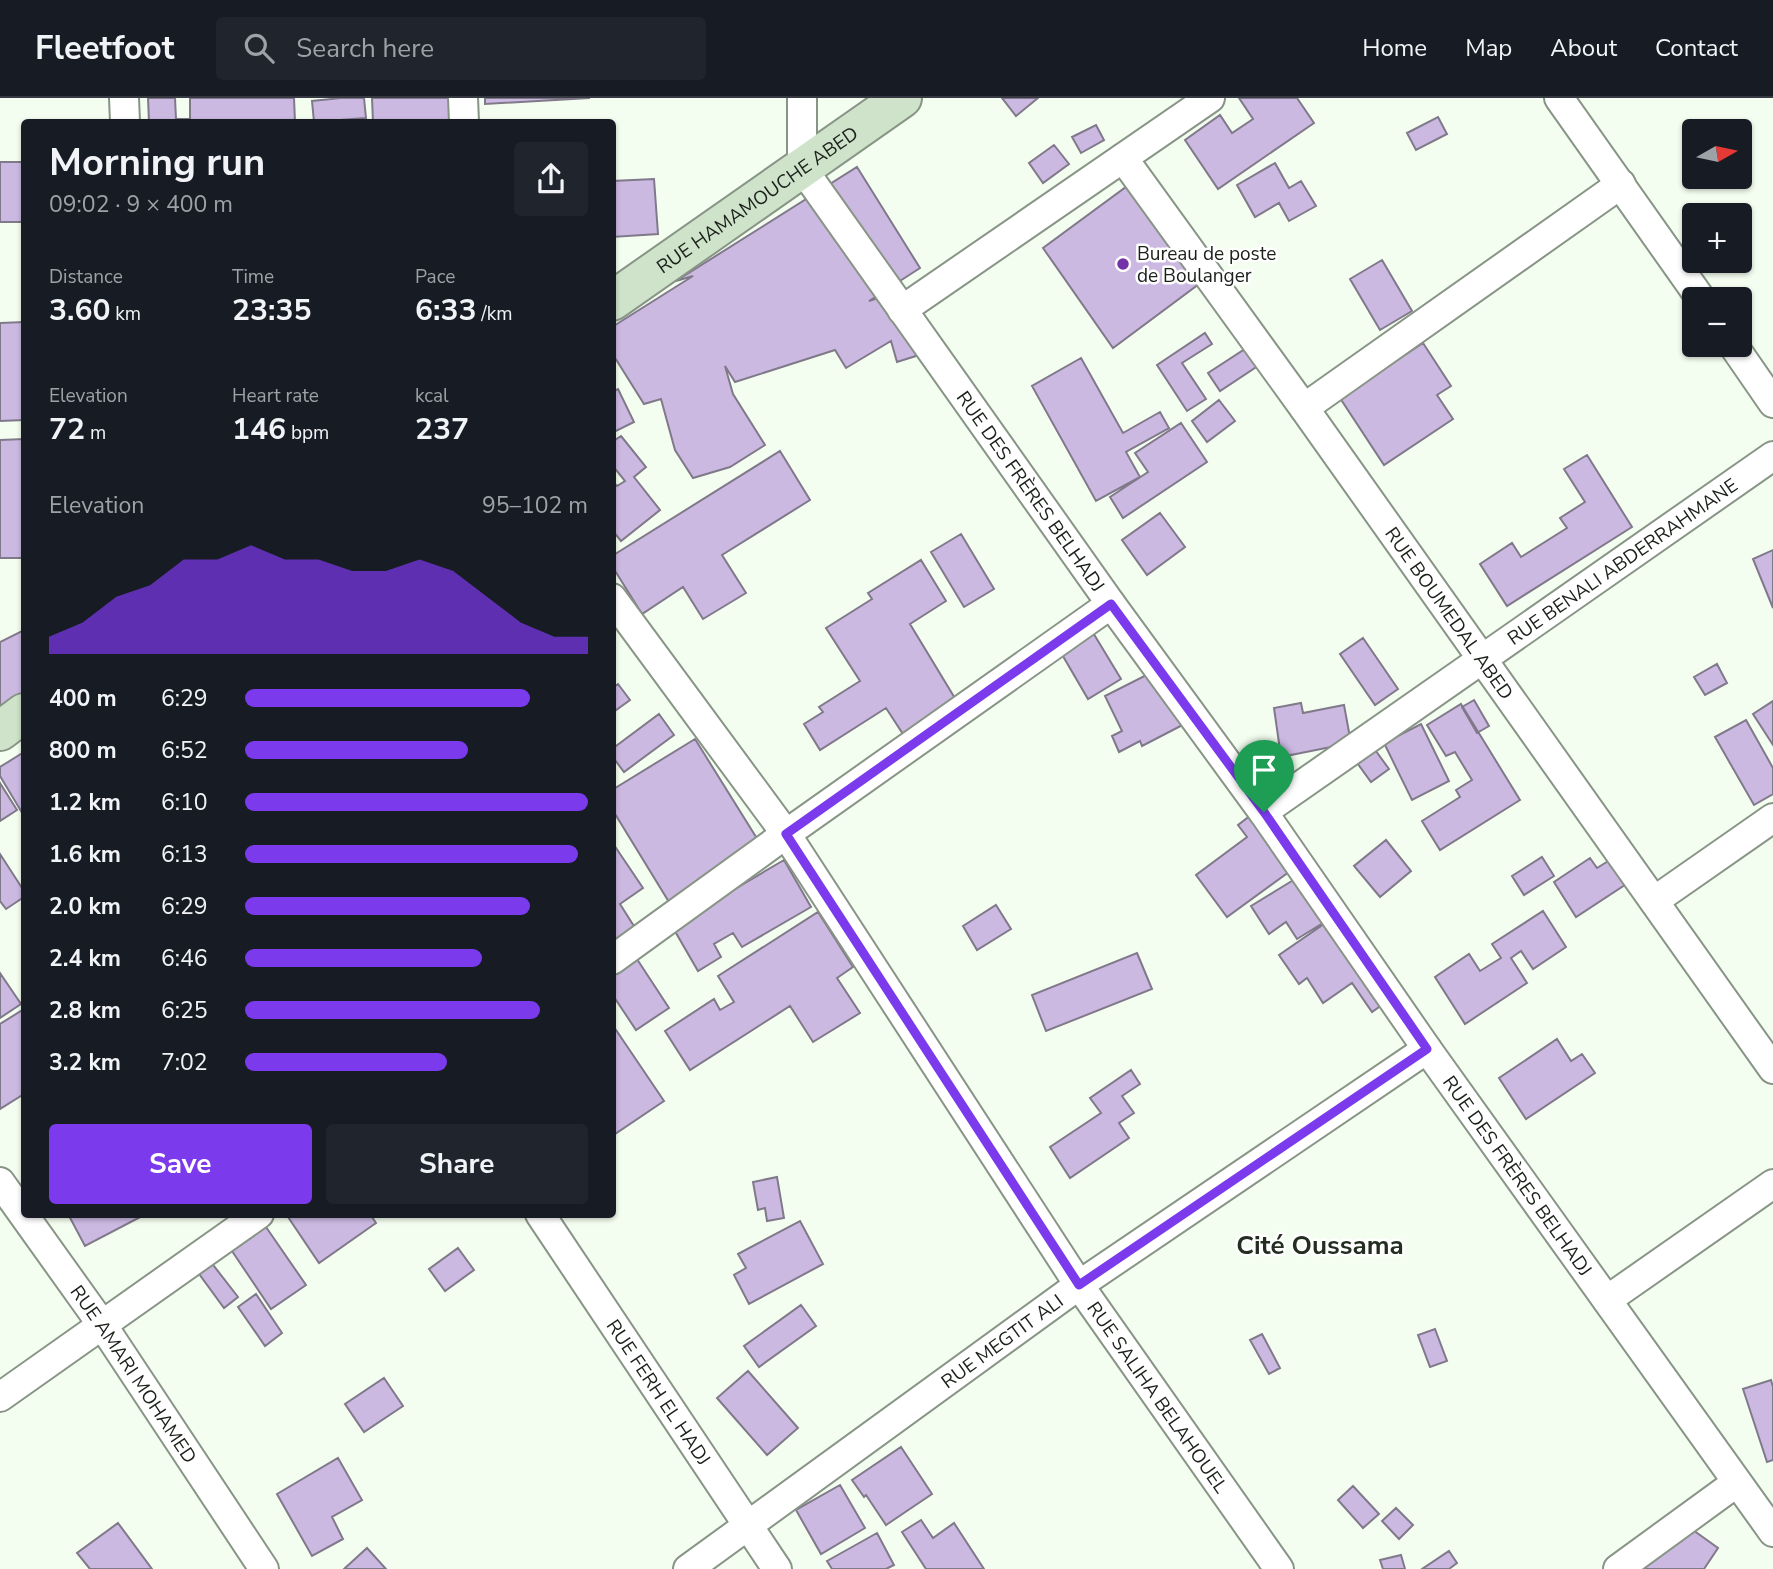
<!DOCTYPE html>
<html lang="en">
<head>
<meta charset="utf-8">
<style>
  :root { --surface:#171b24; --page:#20242c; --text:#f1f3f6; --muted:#9ea1a6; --line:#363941; --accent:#7c3aed }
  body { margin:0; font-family:"Nunito Sans",sans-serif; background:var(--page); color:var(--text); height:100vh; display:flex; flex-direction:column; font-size:26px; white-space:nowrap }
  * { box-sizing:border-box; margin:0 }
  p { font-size:23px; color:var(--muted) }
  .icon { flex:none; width:38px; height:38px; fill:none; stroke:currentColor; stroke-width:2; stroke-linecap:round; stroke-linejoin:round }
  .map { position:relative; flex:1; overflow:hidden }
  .sheet { position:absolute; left:21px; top:21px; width:595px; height:1099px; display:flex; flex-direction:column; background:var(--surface); border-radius:7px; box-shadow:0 2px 5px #0004 }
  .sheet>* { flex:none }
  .needle { width:46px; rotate:81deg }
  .buttons { position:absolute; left:1682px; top:21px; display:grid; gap:14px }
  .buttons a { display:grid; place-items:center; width:70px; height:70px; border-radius:7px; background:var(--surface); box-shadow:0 2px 5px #0004; font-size:35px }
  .pin { position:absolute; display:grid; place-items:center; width:60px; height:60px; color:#fff; margin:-72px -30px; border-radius:50% 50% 50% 0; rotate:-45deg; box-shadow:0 0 7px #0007 }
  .pin .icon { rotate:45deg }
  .round { display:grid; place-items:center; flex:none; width:74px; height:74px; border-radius:7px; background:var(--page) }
  .head { display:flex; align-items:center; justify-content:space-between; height:119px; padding:0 28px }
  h1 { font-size:38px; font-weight:700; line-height:52px }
  .figures { display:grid; grid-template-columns:repeat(3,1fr); gap:10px; height:119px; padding:7px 28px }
  .figures div { display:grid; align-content:center }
  .figures b { font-size:30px; font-weight:700 }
  .figures small { font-size:19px; font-weight:400 }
  .figures p { font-size:19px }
  .chart { height:196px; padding:14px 28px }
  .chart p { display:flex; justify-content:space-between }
  .chart svg { width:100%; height:126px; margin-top:7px; fill:var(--accent); opacity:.7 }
  .action { display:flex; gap:14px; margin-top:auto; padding:14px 28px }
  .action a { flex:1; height:80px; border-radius:7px; background:var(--accent); color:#fff; font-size:28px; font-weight:700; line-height:80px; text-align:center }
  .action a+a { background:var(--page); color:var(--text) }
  ul { padding:0 28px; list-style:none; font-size:23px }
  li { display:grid; grid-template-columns:112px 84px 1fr; align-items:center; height:52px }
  li i { height:18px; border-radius:9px; background:var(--accent) }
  header { display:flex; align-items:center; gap:42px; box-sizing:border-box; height:98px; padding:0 35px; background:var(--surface); border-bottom:2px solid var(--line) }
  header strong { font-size:33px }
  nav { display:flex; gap:38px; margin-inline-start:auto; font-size:24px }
  .search { width:490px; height:63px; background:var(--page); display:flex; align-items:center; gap:18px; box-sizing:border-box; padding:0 24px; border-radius:7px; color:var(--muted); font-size:26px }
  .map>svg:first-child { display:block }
  .building { fill:#ccb9e2; stroke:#80798a; stroke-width:2 }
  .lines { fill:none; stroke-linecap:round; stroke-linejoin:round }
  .street-casing { stroke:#889586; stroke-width:32 }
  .secondary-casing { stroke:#889586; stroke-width:42 }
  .street { stroke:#fff; stroke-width:28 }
  .secondary { stroke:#cee3ca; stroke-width:38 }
  .route-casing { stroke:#fff; stroke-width:14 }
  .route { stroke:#7c3aed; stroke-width:9 }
  .poi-dot { fill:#7432a7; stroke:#fff; stroke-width:2.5 }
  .labels { text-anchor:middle; stroke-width:5; stroke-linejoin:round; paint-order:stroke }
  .street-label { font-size:19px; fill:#1b201a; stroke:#fff }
  .poi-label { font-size:19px; fill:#1b201a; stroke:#fff; text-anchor:start }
  .district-label { font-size:26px; font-weight:bold; fill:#232e21; stroke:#fff }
</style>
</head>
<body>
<header>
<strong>Fleetfoot</strong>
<div class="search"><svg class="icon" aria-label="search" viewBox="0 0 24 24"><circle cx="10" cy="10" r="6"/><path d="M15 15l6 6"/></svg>Search here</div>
<nav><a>Home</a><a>Map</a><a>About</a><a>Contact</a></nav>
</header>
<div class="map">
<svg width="1773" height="1471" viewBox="0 0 1773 1471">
  <rect width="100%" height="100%" fill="#f3fef0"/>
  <path class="building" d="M148,0H175L176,21H190V0H294L295,24H149Z
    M341,0H364L366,20L314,24L312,3Z
    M372,0H450L451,24H373Z
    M485,0H590L485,6Z
    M1002,0H1038L1016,18Z
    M1239,0H1297L1314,25L1218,91L1185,42L1220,17L1232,35L1253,21Z
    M1438,19L1447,36L1416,52L1407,35Z
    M1096,27L1104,42L1081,55L1072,39Z
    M1054,47L1069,66L1043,85L1029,65Z
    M0,64H24V124H0Z
    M1275,65L1289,90L1301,83L1316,108L1289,123L1279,105L1255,119L1237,87Z
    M857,69L920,170L869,203L894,195L919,257L897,264L891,243L846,270L835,252L735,284L725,268L733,296L765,347L730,369L693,380L675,352L661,301L644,306L612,255V229L693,178L676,183Z
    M654,81L658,136L612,139V83Z
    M1130,86L1203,183L1113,250L1043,150Z
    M1382,162L1412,213L1380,232L1350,181Z
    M24,224V322L0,323V225Z
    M1205,235L1212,246L1182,265L1206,301L1187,313L1157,267Z
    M1268,236L1279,254L1220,293L1208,275Z
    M1423,245L1451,288L1437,297L1453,321L1384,367L1340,300Z
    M1081,260L1123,335L1160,314L1169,330L1126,354L1140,379L1096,403L1032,288Z
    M618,291L634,324L612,335V294Z
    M1219,302L1235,323L1207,344L1192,323Z
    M1181,325L1207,364L1123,420L1110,399L1148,374L1135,355Z
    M621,338L646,369L634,379L660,412L621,443L612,432V383L617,388L625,383L612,367V344Z
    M24,341V460H0V342Z
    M780,353L810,402L722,457L746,495L703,521L683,489L642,516L612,468V458Z
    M1587,357L1632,429L1507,508L1480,466L1512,445L1521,459L1567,430L1560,420L1585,404L1564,371Z
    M1160,415L1185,449L1147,477L1122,442Z
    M961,436L994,491L964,509L931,454Z
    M1773,452V510L1753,461Z
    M921,462L946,503L910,526L956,602L903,636L886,610L820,652L804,626L823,614L819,609L860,583L826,530L872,501L868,495Z
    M24,532V596L0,608V544Z
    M1092,533L1121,581L1088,601L1060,553Z
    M1363,540L1398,591L1375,607L1340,556Z
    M1168,566L1196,620L1142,648L1140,643L1119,654L1112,638L1122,633L1105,598Z
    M1717,566L1727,585L1705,597L1694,579Z
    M618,586L630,602L612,615V590Z
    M1474,602L1489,628L1477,635L1462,609Z
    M1773,603V647L1753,616Z
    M1301,605L1303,615L1344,607L1351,645L1281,659L1274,610Z
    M1461,606L1520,702L1440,752L1422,723L1460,699L1456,692L1472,682L1455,654L1446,658L1427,627Z
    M659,616L674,637L624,674L612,658V651Z
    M1746,622L1773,670V696L1754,707L1715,639Z
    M1421,626L1449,683L1412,702L1384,645Z
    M695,641L761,747L669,804L612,711V692Z
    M1373,649L1389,671L1371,684L1355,662Z
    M24,654V718L0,678V669Z
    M0,685L17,712L0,723Z
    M1263,708L1304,763L1227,819L1196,777L1247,739L1238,727Z
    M1386,742L1411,773L1380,799L1354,768Z
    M612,744L643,790L620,806L637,833L612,849Z
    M0,756L24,793V799L6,811L0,803Z
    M1618,757L1634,781L1576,819L1554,784L1590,760L1597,770Z
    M1542,759L1554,778L1524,797L1512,778Z
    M784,762L811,809L742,849L733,835L714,846L721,859L698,873L672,828Z
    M1295,781L1323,825L1297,841L1286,824L1269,836L1251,808Z
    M996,807L1011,831L977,852L963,828Z
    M1543,813L1566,849L1533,871L1521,853L1511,860L1527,885L1465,926L1435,879L1469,856L1480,873L1501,860L1492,846Z
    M818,814L853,869L837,880L860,915L813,944L790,908L690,972L665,933L714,901L720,912L734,904L718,878Z
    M1340,815L1386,904L1372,914L1352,885L1323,905L1307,880L1299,886L1279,857Z
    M633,855L669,910L636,932L612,896V869Z
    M1137,855L1152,891L1046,933L1032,897Z
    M0,875L21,906L0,920Z
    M24,911V996L0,1011V926Z
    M612,926L664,1003L612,1038Z
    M1557,941L1571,963L1582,956L1595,975L1526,1021L1499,980Z
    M1131,972L1140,986L1122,998L1134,1015L1119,1025L1129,1040L1070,1080L1050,1049L1101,1015L1090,1000Z
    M777,1079L784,1120L767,1123L765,1110L758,1112L753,1084Z
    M68,1116H146L85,1148Z
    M286,1116H370L376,1125L319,1165Z
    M800,1123L823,1166L749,1206L734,1177L746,1170L738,1156Z
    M266,1129L306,1187L271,1211L232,1153Z
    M458,1150L474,1172L445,1193L429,1171Z
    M207,1159L238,1199L224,1210L194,1169Z
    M256,1196L282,1235L265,1248L238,1209Z
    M801,1207L816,1228L759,1269L744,1248Z
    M1435,1231L1447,1263L1430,1269L1418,1237Z
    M1262,1236L1280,1270L1269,1276L1250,1242Z
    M748,1273L798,1330L767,1357L717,1300Z
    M384,1280L403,1308L364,1334L345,1306Z
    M1771,1282L1773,1289V1362L1767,1364L1743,1291Z
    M901,1349L932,1396L886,1427L866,1397L864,1399L852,1382Z
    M338,1360L362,1402L332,1419L343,1441L312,1458L277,1396Z
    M840,1387L865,1430L821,1456L796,1412Z
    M1353,1388L1379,1416L1363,1430L1338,1402Z
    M1396,1410L1413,1427L1399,1441L1382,1423Z
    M921,1422L933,1440L954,1425L984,1471H926L902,1434Z
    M118,1425L152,1471H90L77,1455Z
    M1686,1427L1718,1450L1704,1471H1622Z
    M877,1435L894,1467L886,1471H832L827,1463Z
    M367,1450L386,1471H344Z
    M1449,1453L1457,1465L1449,1471H1422Z
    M1401,1457L1405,1471H1383L1380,1462Z"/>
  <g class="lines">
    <g class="street-casing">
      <g id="street">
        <path d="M124,0L125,24"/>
        <path d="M463,0L464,24"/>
        <path id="s1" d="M802,0V70L1111,506L1263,714L1427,951L1773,1434"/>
        <path d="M1559,0L1701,201"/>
        <path id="s2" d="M1123,60L1304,310L1773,971"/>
        <path d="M902,212L1210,0"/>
        <path d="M1733,247L1773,305"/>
        <path d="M1304,310L1621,86"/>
        <path id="s3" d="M612,500L786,736L1079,1187L1279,1471"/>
        <path id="s4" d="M1263,714L1773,358"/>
        <path d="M1654,803L1773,720"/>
        <path d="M612,862L786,736L1111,506"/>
        <path id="s5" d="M0,1084L103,1228L264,1471"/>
        <path id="s6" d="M540,1116L777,1471"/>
        <path d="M1607,1202L1773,1086"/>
        <path d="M0,1299L259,1116"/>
        <path id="s7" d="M688,1471L1079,1187L1427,951"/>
        <path d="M1618,1471L1736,1385"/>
      </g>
    </g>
    <g class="secondary-casing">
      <g id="secondary">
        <path id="s8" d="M612,203L902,0"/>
        <path d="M0,633L24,615"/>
      </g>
    </g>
    <use href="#street" class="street"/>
    <use href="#secondary" class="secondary"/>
  </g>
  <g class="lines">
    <g class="route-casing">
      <path id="route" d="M1111,506L1264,714L1427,951L1079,1187L786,736Z"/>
    </g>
    <use href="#route" class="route"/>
  </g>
  <circle class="poi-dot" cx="1123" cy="166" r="7"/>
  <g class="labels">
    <g class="street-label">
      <text dy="7" stroke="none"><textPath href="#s8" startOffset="177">RUE HAMAMOUCHE ABED</textPath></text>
      <text dy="7" stroke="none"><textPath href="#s1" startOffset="466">RUE DES FRÈRES BELHADJ</textPath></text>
      <text dy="7" stroke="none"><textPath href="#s4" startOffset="438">RUE BENALI ABDERRAHMANE</textPath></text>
      <text dy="7" stroke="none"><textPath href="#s2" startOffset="560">RUE BOUMEDAL ABED</textPath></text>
      <text dy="7" stroke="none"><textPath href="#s1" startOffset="1306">RUE DES FRÈRES BELHADJ</textPath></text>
      <text dy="7" stroke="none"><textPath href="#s7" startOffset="388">RUE MEGTIT ALI</textPath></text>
      <text dy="7" stroke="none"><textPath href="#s5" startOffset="234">RUE AMARI MOHAMED</textPath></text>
      <text dy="7" stroke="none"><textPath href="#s6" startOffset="214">RUE FERH EL HADJ</textPath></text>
      <text dy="7" stroke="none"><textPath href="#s3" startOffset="968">RUE SALIHA BELAHOUEL</textPath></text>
    </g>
    <g class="poi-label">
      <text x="1137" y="162">Bureau de poste<tspan x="1137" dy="22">de Boulanger</tspan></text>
    </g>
    <g class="district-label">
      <text x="1320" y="1156">Cité Oussama</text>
    </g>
  </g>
</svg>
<div class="buttons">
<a><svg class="needle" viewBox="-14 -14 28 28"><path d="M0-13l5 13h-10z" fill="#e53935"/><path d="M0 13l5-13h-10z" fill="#9ea1a6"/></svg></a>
<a>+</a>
<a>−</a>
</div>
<div class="pin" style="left:1264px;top:714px;background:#1e9e55"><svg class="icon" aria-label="arrive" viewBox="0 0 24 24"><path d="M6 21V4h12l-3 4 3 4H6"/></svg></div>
<section class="sheet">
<div class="head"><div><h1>Morning run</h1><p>09:02 · 9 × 400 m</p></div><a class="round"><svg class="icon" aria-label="share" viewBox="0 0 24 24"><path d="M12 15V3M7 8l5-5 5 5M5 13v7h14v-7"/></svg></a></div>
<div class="figures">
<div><p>Distance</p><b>3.60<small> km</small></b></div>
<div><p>Time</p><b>23:35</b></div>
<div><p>Pace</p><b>6:33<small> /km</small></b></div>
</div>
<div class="figures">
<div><p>Elevation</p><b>72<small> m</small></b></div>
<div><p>Heart rate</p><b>146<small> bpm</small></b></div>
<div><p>kcal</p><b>237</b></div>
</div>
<div class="chart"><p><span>Elevation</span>95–102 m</p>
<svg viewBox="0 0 160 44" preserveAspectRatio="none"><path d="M0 44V38L10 33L20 24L30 20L40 11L50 11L60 6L70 11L80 11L90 15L100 15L110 11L120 15L130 24L140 33L150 38L160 38V44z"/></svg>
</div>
<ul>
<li><b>400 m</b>6:29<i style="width:83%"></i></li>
<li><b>800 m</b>6:52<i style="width:65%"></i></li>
<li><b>1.2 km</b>6:10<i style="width:100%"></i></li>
<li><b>1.6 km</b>6:13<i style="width:97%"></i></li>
<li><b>2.0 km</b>6:29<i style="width:83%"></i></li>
<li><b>2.4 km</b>6:46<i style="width:69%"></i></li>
<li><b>2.8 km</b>6:25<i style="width:86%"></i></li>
<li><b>3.2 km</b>7:02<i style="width:59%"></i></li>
</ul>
<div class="action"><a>Save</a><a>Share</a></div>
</section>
</div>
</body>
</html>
